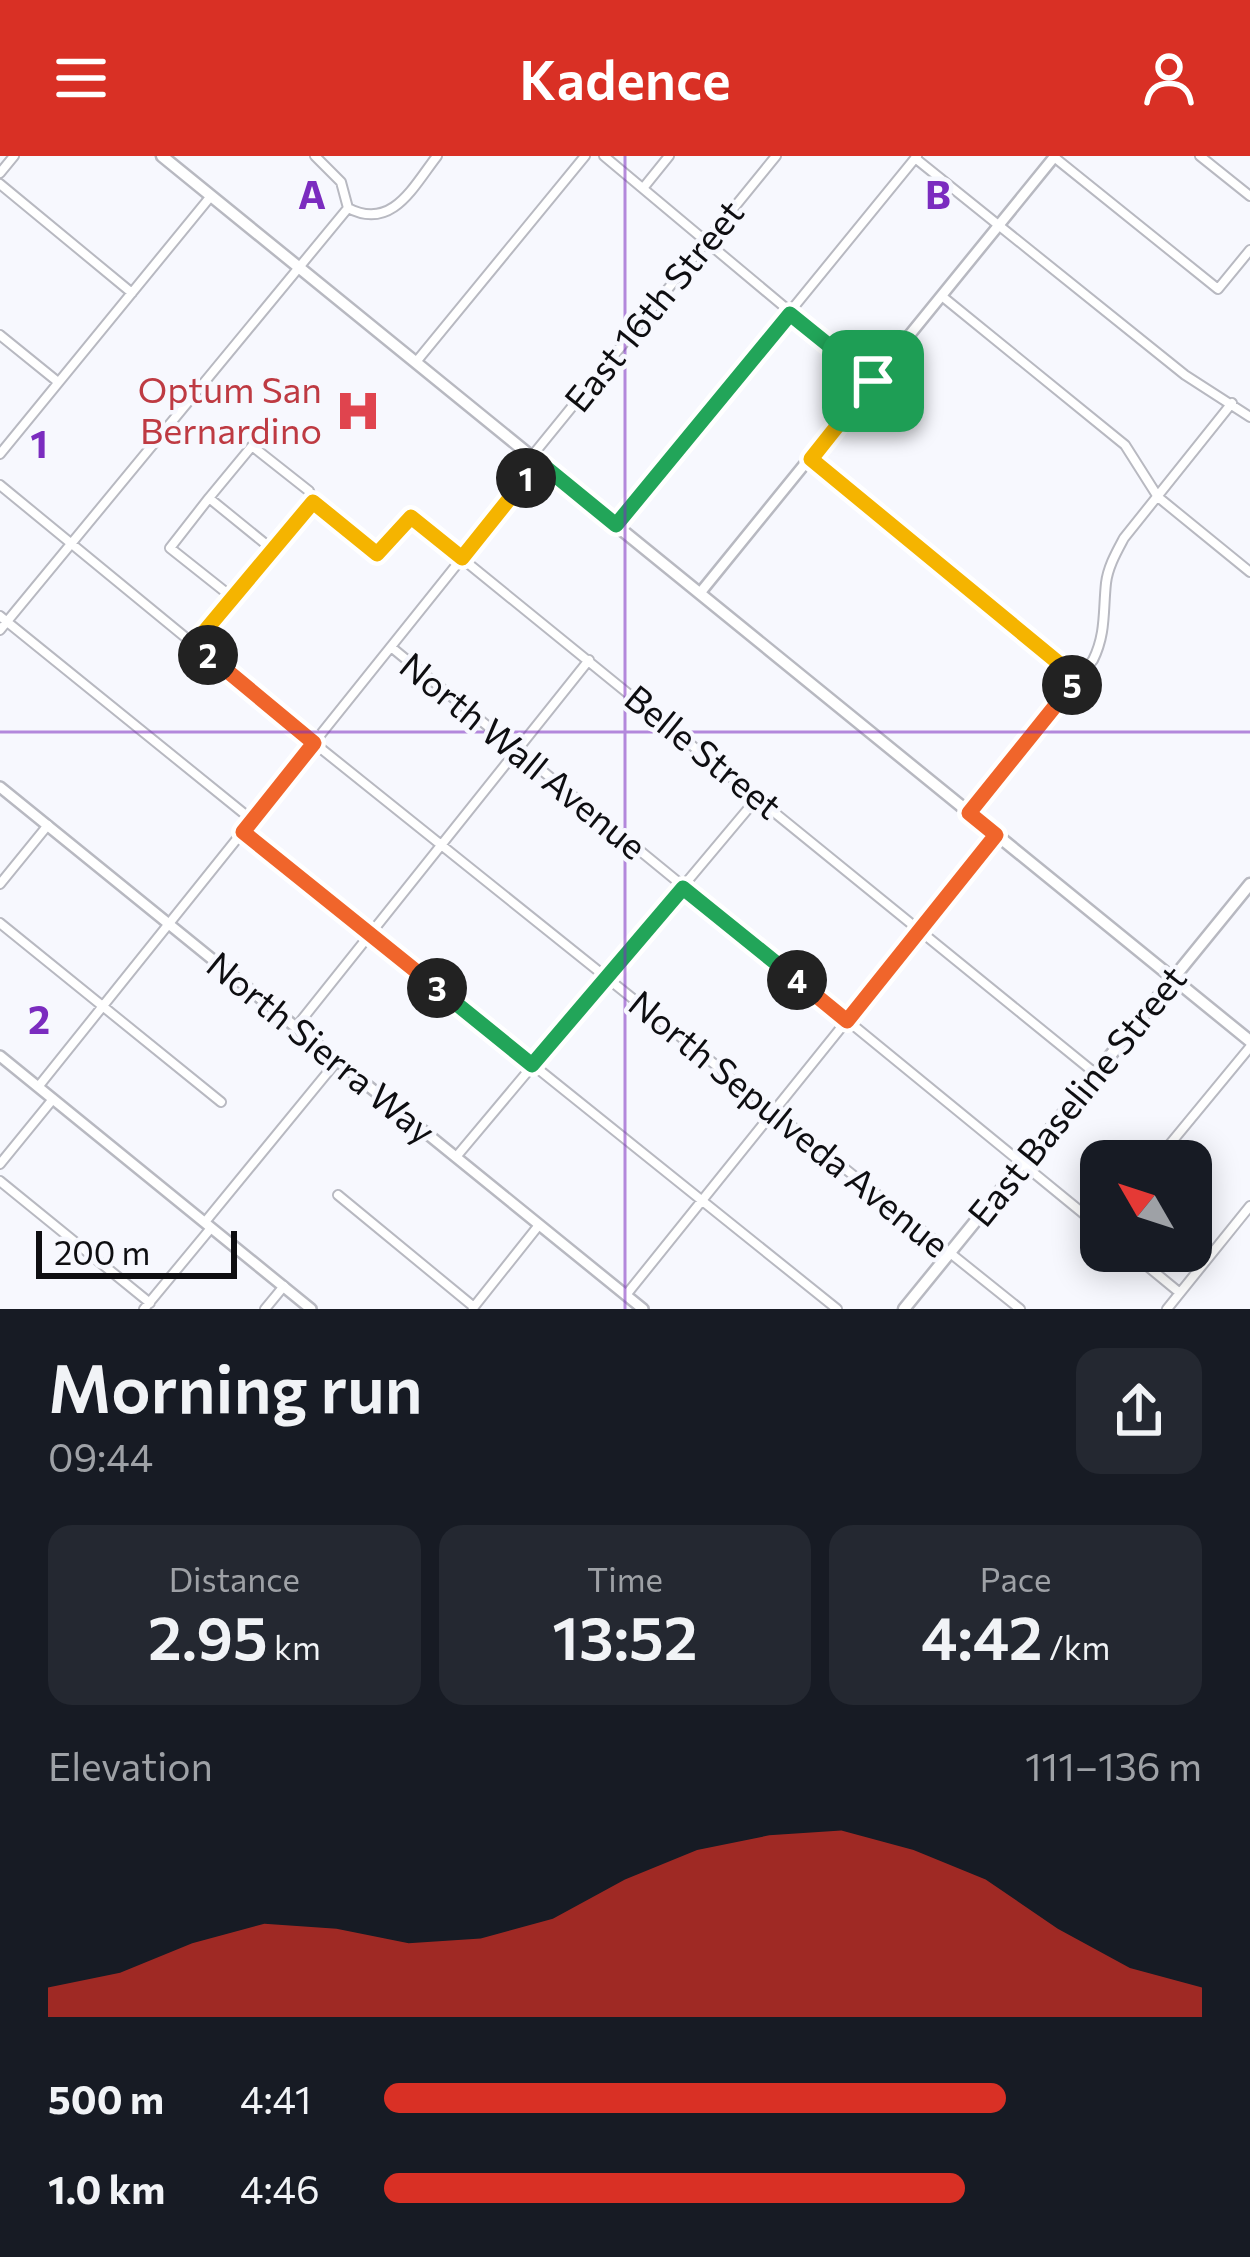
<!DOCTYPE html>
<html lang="en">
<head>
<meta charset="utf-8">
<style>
  :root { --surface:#171b24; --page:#242831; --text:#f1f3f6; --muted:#9ea1a6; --accent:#d93025 }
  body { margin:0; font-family:Commissioner,sans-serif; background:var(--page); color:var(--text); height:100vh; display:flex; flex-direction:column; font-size:45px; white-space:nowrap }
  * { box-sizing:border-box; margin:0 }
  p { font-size:39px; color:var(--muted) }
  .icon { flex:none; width:66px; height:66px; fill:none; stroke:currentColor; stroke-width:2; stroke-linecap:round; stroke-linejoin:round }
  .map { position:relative; height:1153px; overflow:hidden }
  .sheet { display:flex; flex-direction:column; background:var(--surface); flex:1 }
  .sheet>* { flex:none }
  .needle { width:78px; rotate:309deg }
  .controls { position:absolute; left:1080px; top:984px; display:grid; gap:24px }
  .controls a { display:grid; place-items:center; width:132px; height:132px; border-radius:24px; background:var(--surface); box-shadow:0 6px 30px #0003; font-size:60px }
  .scale { position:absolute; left:36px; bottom:30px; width:201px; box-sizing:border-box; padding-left:12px; border:6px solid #0e0e11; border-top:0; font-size:33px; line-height:42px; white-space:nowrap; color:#0e0e11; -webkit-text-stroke:9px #f7f8fe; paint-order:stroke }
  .pin { position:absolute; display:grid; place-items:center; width:102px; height:102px; color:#fff; margin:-51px; border-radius:24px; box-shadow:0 6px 18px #0006 }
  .km { position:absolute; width:60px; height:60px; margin:-30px; border-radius:50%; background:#222; color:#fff; font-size:33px; line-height:60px; text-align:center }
  .round { display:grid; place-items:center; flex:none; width:126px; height:126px; border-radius:24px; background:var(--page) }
  .headline { display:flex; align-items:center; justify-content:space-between; height:204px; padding:0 48px }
  h1 { font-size:66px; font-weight:600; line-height:90px }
  .figures { display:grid; grid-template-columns:repeat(3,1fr); gap:18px; height:204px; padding:12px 48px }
  .figures div { display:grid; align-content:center; border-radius:24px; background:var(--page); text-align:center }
  .figures b { font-size:60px; font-weight:600 }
  .figures small { font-size:33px; font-weight:400 }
  .figures p { font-size:33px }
  .chart { height:336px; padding:24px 48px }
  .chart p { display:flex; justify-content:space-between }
  .chart svg { width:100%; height:216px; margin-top:12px; fill:var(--accent); opacity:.7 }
  ul { padding:0 48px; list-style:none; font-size:39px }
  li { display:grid; grid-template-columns:192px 144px 1fr; align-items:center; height:90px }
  li i { height:30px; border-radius:15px; background:var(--accent) }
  header { display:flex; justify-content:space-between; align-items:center; height:156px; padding:0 48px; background:var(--accent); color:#fff; font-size:54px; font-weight:600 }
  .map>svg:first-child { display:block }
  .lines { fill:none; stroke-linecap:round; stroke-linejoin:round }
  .minor-casing { stroke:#b8b9c1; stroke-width:12 }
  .tertiary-casing { stroke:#b8b9c1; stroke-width:14 }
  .primary-casing { stroke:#b8b9c1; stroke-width:15 }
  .minor { stroke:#fff; stroke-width:8 }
  .tertiary { stroke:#fff; stroke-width:9 }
  .primary { stroke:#fff; stroke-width:10 }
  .split-1-casing { stroke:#fff; stroke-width:24 }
  .split-2-casing { stroke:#fff; stroke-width:24 }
  .split-3-casing { stroke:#fff; stroke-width:24 }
  .split-4-casing { stroke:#fff; stroke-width:24 }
  .split-5-casing { stroke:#fff; stroke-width:24 }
  .split-6-casing { stroke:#fff; stroke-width:24 }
  .split-1 { stroke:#22a559; stroke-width:15 }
  .split-2 { stroke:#f5b400; stroke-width:15 }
  .split-3 { stroke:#f0652b; stroke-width:15 }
  .split-4 { stroke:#22a559; stroke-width:15 }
  .split-5 { stroke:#f0652b; stroke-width:15 }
  .split-6 { stroke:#f5b400; stroke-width:15 }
  .grid { fill:none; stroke:#7b2cbf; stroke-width:3; stroke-opacity:0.55 }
  .labels { text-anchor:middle; stroke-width:9; stroke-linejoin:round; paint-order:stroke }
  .street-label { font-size:36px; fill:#0e0e11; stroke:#f7f8fe }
  .health-label { font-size:36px; fill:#be3a42; stroke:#f7f8fe; text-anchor:end }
  .grid-label { font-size:39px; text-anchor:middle; font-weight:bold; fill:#7b2cbf; stroke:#f7f8fe; stroke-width:9; stroke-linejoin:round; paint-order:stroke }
</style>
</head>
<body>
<header><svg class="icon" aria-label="menu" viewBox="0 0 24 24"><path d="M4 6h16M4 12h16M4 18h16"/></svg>Kadence<svg class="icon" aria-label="person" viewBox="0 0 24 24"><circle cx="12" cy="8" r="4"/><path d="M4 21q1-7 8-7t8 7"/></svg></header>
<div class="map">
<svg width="1250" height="1153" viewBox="0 0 1250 1153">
  <rect width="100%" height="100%" fill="#f7f8fe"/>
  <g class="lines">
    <g class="minor-casing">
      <path id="minor" d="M315,0L341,26L348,52
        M604,0L873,225
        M1200,0L1250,40
        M1054,1L1218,133L1250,94
        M915,2L1185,219L1250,261
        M0,17L14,0
        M0,28L132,137
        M644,31L669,0
        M943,141L1125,289L1158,341L1250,416
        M0,179L58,226
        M416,206L585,0
        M0,298L211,40
        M532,300L776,0
        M811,303L1078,523
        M0,329L314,587L1020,1153
        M209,342L252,290L309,335L313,347L377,398L411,361L1096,918
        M616,369L917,0
        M233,442L170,392L209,342L273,394
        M0,460L252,664
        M0,474L348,52C392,75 413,31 437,0
        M194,488L313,347
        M391,491L1101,1072
        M969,657L1093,504C1106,478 1103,455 1106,427C1108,411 1116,397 1124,382L1232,247
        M243,676L837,1153
        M0,728L48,669
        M0,767L221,946
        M296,871L589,504
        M38,931L539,306
        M456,1001L758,641
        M1156,1005L1250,891
        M0,1008L53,943
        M0,1025L150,1147
        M338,1039L474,1151
        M205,1066L337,905
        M1129,1095L1180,1137
        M626,1139L996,679
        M473,1152L539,1069
        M144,1153L211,1072
        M265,1153L284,1130
        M1167,1153L1250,1050"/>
    </g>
    <g class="tertiary-casing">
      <path id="tertiary" d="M700,437L1055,0
        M0,631L643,1153
        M0,900L311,1153"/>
    </g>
    <g class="primary-casing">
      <path id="primary" d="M162,0L1250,885
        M904,1153L1250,728"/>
    </g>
    <use href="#minor" class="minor"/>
    <use href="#tertiary" class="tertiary"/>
    <use href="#primary" class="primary"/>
  </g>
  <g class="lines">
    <g class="split-1-casing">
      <path id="split-1" d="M526,322L539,306L616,369L790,158L873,225"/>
    </g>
    <g class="split-2-casing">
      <path id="split-2" d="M208,499L194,488L313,346L377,398L411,361L462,402L526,322"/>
    </g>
    <g class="split-3-casing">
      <path id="split-3" d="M208,499L314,587L243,676L437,832"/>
    </g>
    <g class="split-4-casing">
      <path id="split-4" d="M437,832L532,909L683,732L797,824"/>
    </g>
    <g class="split-5-casing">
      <path id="split-5" d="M797,824L847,865L996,679L969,657L1072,529"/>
    </g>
    <g class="split-6-casing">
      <path id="split-6" d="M873,225L811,303L1078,523L1072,529"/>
    </g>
    <use href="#split-1" class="split-1"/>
    <use href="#split-2" class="split-2"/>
    <use href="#split-3" class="split-3"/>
    <use href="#split-4" class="split-4"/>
    <use href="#split-5" class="split-5"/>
    <use href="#split-6" class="split-6"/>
  </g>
  <path class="grid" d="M625,0V1153M0,576H1250"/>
  <defs>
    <g id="hospital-bare" transform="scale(3.6)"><path d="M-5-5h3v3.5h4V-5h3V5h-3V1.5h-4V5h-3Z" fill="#e0444e" stroke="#f7f8fe" stroke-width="2.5" paint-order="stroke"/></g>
  </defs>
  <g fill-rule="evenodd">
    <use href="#hospital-bare" x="358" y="255"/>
  </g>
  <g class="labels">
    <g class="street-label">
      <text transform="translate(654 150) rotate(-51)" y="13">East 16th Street</text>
      <text transform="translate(703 596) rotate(39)" y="13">Belle Street</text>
      <text transform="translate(523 600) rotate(39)" y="13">North Wall Avenue</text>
      <text transform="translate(321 892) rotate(39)" y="13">North Sierra Way</text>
      <text transform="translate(1077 940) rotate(-51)" y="13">East Baseline Street</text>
      <text transform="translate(789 968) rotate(39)" y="13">North Sepulveda Avenue</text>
    </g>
    <g class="health-label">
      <text x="322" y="247">Optum San<tspan x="322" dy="41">Bernardino</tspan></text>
    </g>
  </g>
  <g class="grid-label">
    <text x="312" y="53">A</text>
    <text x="938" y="53">B</text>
    <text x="39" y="302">1</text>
    <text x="39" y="878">2</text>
  </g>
</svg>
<div class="controls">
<a><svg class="needle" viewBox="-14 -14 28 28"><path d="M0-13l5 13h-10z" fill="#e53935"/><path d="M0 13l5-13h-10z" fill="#9ea1a6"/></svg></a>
</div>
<div class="scale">200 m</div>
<div class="pin" style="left:873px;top:225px;background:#1e9e55"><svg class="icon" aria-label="arrive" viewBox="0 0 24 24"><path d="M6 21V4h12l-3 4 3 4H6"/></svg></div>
<b class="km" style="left:526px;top:322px">1</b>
<b class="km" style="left:208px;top:499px">2</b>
<b class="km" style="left:437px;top:832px">3</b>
<b class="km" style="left:797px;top:824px">4</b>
<b class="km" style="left:1072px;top:529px">5</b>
</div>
<section class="sheet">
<div class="headline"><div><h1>Morning run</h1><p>09:44</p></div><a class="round"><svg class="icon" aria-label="share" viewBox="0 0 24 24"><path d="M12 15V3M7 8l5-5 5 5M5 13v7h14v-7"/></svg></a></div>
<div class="figures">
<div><p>Distance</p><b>2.95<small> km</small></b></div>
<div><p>Time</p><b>13:52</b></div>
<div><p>Pace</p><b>4:42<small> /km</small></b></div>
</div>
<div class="chart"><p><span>Elevation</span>111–136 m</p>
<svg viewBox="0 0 160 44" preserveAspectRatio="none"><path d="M0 44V38L10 35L20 29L30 25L40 26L50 29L60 28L70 24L80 16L90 10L100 7L110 6L120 10L130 16L140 26L150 34L160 38V44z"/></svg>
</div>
<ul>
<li><b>500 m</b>4:41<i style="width:76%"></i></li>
<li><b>1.0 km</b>4:46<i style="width:71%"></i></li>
</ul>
</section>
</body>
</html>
